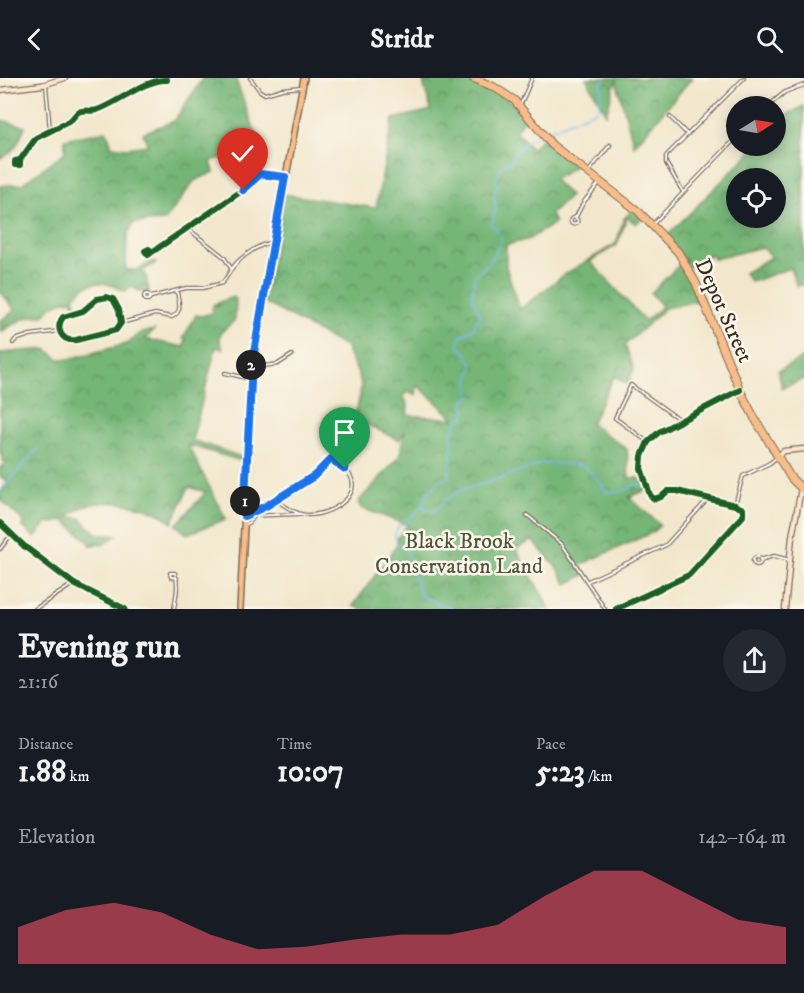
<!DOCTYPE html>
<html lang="en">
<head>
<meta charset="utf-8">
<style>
  :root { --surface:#171b24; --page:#242831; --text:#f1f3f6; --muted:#9ea1a6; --accent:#d1495b }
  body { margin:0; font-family:"IM FELL DW Pica",serif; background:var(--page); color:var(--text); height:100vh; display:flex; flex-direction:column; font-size:22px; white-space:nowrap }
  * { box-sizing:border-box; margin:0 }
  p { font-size:20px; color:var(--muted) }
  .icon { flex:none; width:33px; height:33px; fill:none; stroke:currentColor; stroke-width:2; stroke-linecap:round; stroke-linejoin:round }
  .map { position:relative; height:531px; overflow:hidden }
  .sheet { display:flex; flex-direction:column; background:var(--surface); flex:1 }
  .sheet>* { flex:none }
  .needle { width:39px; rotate:79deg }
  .fabs { position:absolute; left:726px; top:18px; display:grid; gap:12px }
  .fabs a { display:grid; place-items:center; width:60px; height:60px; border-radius:50%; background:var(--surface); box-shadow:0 3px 15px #0003; font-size:30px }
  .pin { position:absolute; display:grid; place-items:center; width:51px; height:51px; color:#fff; margin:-62px -26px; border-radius:50% 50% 50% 0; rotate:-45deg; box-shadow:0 0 6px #0007 }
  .pin .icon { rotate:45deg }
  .km { position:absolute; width:30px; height:30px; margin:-15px; border-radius:50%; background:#222; color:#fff; font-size:16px; line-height:30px; text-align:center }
  .round { display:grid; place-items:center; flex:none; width:63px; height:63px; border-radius:32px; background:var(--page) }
  .summary { display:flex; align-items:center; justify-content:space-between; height:102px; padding:0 18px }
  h1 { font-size:33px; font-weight:700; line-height:45px }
  .stats { display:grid; grid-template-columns:repeat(3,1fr); gap:9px; height:102px; padding:6px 18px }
  .stats div { display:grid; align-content:center }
  .stats b { font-size:30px; font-weight:700 }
  .stats small { font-size:16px; font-weight:400 }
  .stats p { font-size:16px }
  .chart { height:168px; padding:12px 18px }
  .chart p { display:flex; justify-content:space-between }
  .chart svg { width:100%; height:108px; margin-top:6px; fill:var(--accent); opacity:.7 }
  header { display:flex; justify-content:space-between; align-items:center; height:78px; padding:0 18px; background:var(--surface); font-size:27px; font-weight:700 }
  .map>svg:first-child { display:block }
  .forest { fill:url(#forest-crowns); stroke:#58704a; stroke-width:1.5; fill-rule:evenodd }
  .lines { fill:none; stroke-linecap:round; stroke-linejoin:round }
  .stream { stroke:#78bbee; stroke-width:1.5 }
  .street-casing { stroke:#7b6c5b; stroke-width:4.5 }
  .secondary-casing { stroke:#7b6c5b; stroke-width:7 }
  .primary-casing { stroke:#7b6c5b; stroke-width:8 }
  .highway-casing { stroke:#7b6c5b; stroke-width:9 }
  .street { stroke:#fff; stroke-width:2 }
  .secondary { stroke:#fce5d0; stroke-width:4.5 }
  .primary { stroke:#f8bd89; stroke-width:5 }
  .highway { stroke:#f8bd89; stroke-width:7 }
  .cycleway-casing { stroke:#fbf7ec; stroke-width:10 }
  .cycleway { stroke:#1b5e20; stroke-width:6 }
  .route-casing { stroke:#fff; stroke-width:12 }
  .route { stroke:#1a73e8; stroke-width:8 }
  .labels { text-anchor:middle; stroke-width:5; stroke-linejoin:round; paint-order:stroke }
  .street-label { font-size:22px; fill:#3b2a1e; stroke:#fbf7ec }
  .park-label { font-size:22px; fill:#515439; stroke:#fbf7ec }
</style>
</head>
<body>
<header><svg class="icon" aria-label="back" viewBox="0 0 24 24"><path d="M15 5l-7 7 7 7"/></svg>Stridr<svg class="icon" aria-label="search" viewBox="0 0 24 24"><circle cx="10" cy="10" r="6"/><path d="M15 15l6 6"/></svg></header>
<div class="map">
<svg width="804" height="531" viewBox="0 0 804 531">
  <defs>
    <pattern id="forest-crowns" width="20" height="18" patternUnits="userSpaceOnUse" patternTransform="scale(1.5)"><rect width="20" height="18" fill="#75b576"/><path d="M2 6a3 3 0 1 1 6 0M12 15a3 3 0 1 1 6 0" fill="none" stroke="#619360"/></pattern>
  </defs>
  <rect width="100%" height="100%" fill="#fbf7ec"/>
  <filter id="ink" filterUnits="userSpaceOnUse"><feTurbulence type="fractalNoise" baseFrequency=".0167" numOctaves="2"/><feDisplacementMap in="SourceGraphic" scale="12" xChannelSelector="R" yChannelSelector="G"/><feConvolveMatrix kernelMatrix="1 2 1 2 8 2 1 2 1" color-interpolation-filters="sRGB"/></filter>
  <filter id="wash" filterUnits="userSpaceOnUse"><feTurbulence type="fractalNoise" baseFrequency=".008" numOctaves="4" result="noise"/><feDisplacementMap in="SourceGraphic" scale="24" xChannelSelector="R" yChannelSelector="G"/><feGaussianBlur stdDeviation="1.35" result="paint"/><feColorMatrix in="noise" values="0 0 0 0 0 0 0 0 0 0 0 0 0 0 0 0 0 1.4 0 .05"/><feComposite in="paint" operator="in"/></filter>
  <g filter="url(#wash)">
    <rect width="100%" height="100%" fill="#f2e7cc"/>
    <path class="forest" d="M203,0H235L260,66L255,75L235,81L231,77L211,83L214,94L194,103L165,143L133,145L127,159L126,192H138L153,183L156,185L142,193L146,198L149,214L144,215L131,209L125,214C106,202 88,200 74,220L78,233L72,222C58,223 51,228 43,238C26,236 13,246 0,255V243L15,232L0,213V108L22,106L65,74V61L106,53L112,68L126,70L148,67L143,55L174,43Z
      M422,0C435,0 450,0 464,1C488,5 510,22 527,39L516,52L531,71L543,60L575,88L554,102L570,118L551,136L555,145L529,161L506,167V189L520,231L565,196L616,166L624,141L632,132L642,140L636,146L627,139L617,167L590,183L645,243L662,228L651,215L683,183L702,222L665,230L625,267L634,291L627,306L614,298L591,346L627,371L629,400H641L647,412L629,419L660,447L653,454L580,487L585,497L567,506L558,491L532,462L516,471L550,531H362L353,528L397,467V460L408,447L361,430L358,424L399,379L405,353L399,362L354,340C364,309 364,303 347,274L349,271L264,224L284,116L376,130L393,41L431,32ZM417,307L455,341L407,337L408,328L404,319L406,314L416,317Z
      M586,0H692L634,68L616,2L606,36Z
      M804,28V206L797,208L790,190L751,204L744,195L771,179L762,169L713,181L711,176L690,189L667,158L757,68H776V49L788,36ZM736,100H776V140H736Z
      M0,42L25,48C20,62 15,75 0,80Z
      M233,219L236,221L235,242C222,254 215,254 223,271L216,269L192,362L245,380V384L188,367L226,441L187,456L176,447L206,414L189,409L172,445C155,427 106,419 83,429C77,432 72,436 67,439L80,440L97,456L117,457L103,467L98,465L91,468L87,461C77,457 73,447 63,442L54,445L47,444L35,460L22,448L25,445L0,421V414L8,404L0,398V389L5,387L0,373V275L46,271L59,281H69L127,266L141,255L154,252L145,261L184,269L186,261L183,260L196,237L201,238L213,235L212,230L220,227H212Z
      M804,279V301L782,310L778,293Z"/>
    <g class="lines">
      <path class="stream" d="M545,54L597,32L600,25L603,0
        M0,414L38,370
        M422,429L434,433L443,424L460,412L474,409L544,385L583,387L598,401L606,414C616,415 627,414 634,407H643
        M452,531L420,517L406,471L397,464L395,458L398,448L404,446L422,429L428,414L439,405V402L448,399C455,377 448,362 458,341L464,340L466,332L464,327L466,321L471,318C467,308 469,299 473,289L467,275L458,268L460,259L474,250L476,243L479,242V234L472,220L475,197C489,187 495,179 501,162L496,150L491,146L496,131L494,118L498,108L496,102L501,88L511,83C516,72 526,60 539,58"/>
    </g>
  </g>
  <g filter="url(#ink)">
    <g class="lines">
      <g class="street-casing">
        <path id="street" d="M250,0L260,13L265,16L282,11L301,9
          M46,7L50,52
          M520,28L532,0
          M768,28L785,14L804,7
          M670,39L687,56
          M20,82L15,83V87H20V82L36,60L70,43L78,34C85,31 91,34 97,32C116,26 147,0 167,2
          M589,93L610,67
          M683,114L666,85V78L744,0
          M576,139L583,125L600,104
          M570.5 143a3.5 3.5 0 1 1 7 0a3.5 3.5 0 1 1-7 0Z
          M652,147L736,60
          M187,150L224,179L231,190
          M152,174L148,177L145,173L149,171L152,174L164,166L243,112L257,97L263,96L285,99
          M144 219a3 3 0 1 1 6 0a3 3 0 1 1-6 0Z
          M107,219L113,221L119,232L121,245L116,252L76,262C61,264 55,250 63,239L83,233L97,221Z
          M151,219L186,210H203L222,205C227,200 229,194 233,189C242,178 259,166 273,164
          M121,245L155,236L172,239C183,233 179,225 177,214
          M13,265L15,262L30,257L60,253
          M257,289L278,286L292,277
          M225,295L251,301
          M648,364L615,340L631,307L680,342
          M276,422C283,427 293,434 301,436C322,442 369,419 347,393C343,388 337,385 332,381
          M735,427L743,398L770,385L777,379
          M247,437L265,429L314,398L361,349
          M527,437L562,466L605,531
          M244,438L300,436
          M0,445L24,468L74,506L125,531
          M246,447L254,439
          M0,471L11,457
          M753 483a4 4 0 1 1 8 0a4 4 0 1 1-8 0Z
          M760,482L774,478L790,482
          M588,503L666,467L708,421
          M35,531L73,506
          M174,531C176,518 179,507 175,495H170L171,499L177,500
          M616,531L689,497L743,438V431L735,427L677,413H668L661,419L654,421L650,417L641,390L642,378L648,364L659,354L740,312"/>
      </g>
      <g class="secondary-casing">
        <path id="secondary" d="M0,12L42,7L65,0
          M778,378L784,373L804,371
          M785,531L792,459L801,411"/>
      </g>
      <g class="primary-casing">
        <path id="primary" d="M240,531L252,286L304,0"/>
      </g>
      <g class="highway-casing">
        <path id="highway" d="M473,0L494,9L514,22L552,67L638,133L678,174L696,205L740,312L755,341L791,400L804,413"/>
      </g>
      <use href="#street" class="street"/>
      <use href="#secondary" class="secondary"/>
      <use href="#primary" class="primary"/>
      <use href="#highway" class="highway"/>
      <g class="cycleway-casing">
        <path id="cycleway" d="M20,82L15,83V87H20V82L36,60L70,43L78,34C85,31 91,34 97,32C116,26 147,0 167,2
          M152,174L148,177L145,173L149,171L152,174L164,166L243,112L257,97L263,96L285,99
          M107,219L113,221L119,232L121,245L116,252L76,262C61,264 55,250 63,239L83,233L97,221Z
          M0,445L24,468L74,506L125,531
          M616,531L689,497L743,438V431L735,427L677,413H668L661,419L654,421L650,417L641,390L642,378L648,364L659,354L740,312"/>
      </g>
      <use href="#cycleway" class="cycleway"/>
    </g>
  </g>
  <g class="lines" filter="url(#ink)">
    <g class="route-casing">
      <path id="route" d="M243,112L260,96L285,99L252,286L244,438L266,428L314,398L331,381L345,391"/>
    </g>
    <use href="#route" class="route"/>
  </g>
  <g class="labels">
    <g class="street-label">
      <text transform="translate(725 232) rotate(66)" y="8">Depot Street</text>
    </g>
    <g class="park-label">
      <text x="459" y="470">Black Brook<tspan x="459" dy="25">Conservation Land</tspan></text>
    </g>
  </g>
</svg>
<div class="fabs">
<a><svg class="needle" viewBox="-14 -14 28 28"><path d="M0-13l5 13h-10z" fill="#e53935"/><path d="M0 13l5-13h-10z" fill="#9ea1a6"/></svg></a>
<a><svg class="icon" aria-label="locate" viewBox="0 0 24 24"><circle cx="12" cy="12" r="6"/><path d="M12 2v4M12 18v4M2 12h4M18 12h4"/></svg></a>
</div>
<div class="pin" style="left:345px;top:391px;background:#1e9e55"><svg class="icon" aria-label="arrive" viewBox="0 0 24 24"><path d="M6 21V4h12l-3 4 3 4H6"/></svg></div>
<div class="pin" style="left:243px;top:112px;background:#d93025"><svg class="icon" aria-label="check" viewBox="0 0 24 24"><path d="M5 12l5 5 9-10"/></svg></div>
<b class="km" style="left:245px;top:423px">1</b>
<b class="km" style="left:251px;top:287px">2</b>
</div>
<section class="sheet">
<div class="summary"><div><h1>Evening run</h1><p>21:16</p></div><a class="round"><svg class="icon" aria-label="share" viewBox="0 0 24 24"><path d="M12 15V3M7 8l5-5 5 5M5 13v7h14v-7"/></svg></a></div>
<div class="stats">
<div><p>Distance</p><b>1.88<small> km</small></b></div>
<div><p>Time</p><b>10:07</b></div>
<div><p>Pace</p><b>5:23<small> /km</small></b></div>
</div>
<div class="chart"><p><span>Elevation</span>142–164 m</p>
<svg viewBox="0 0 160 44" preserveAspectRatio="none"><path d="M0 44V29L10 22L20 19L30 23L40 32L50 38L60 37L70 34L80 32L90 32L100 28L110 16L120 6L130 6L140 16L150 26L160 29V44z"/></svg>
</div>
</section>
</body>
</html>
